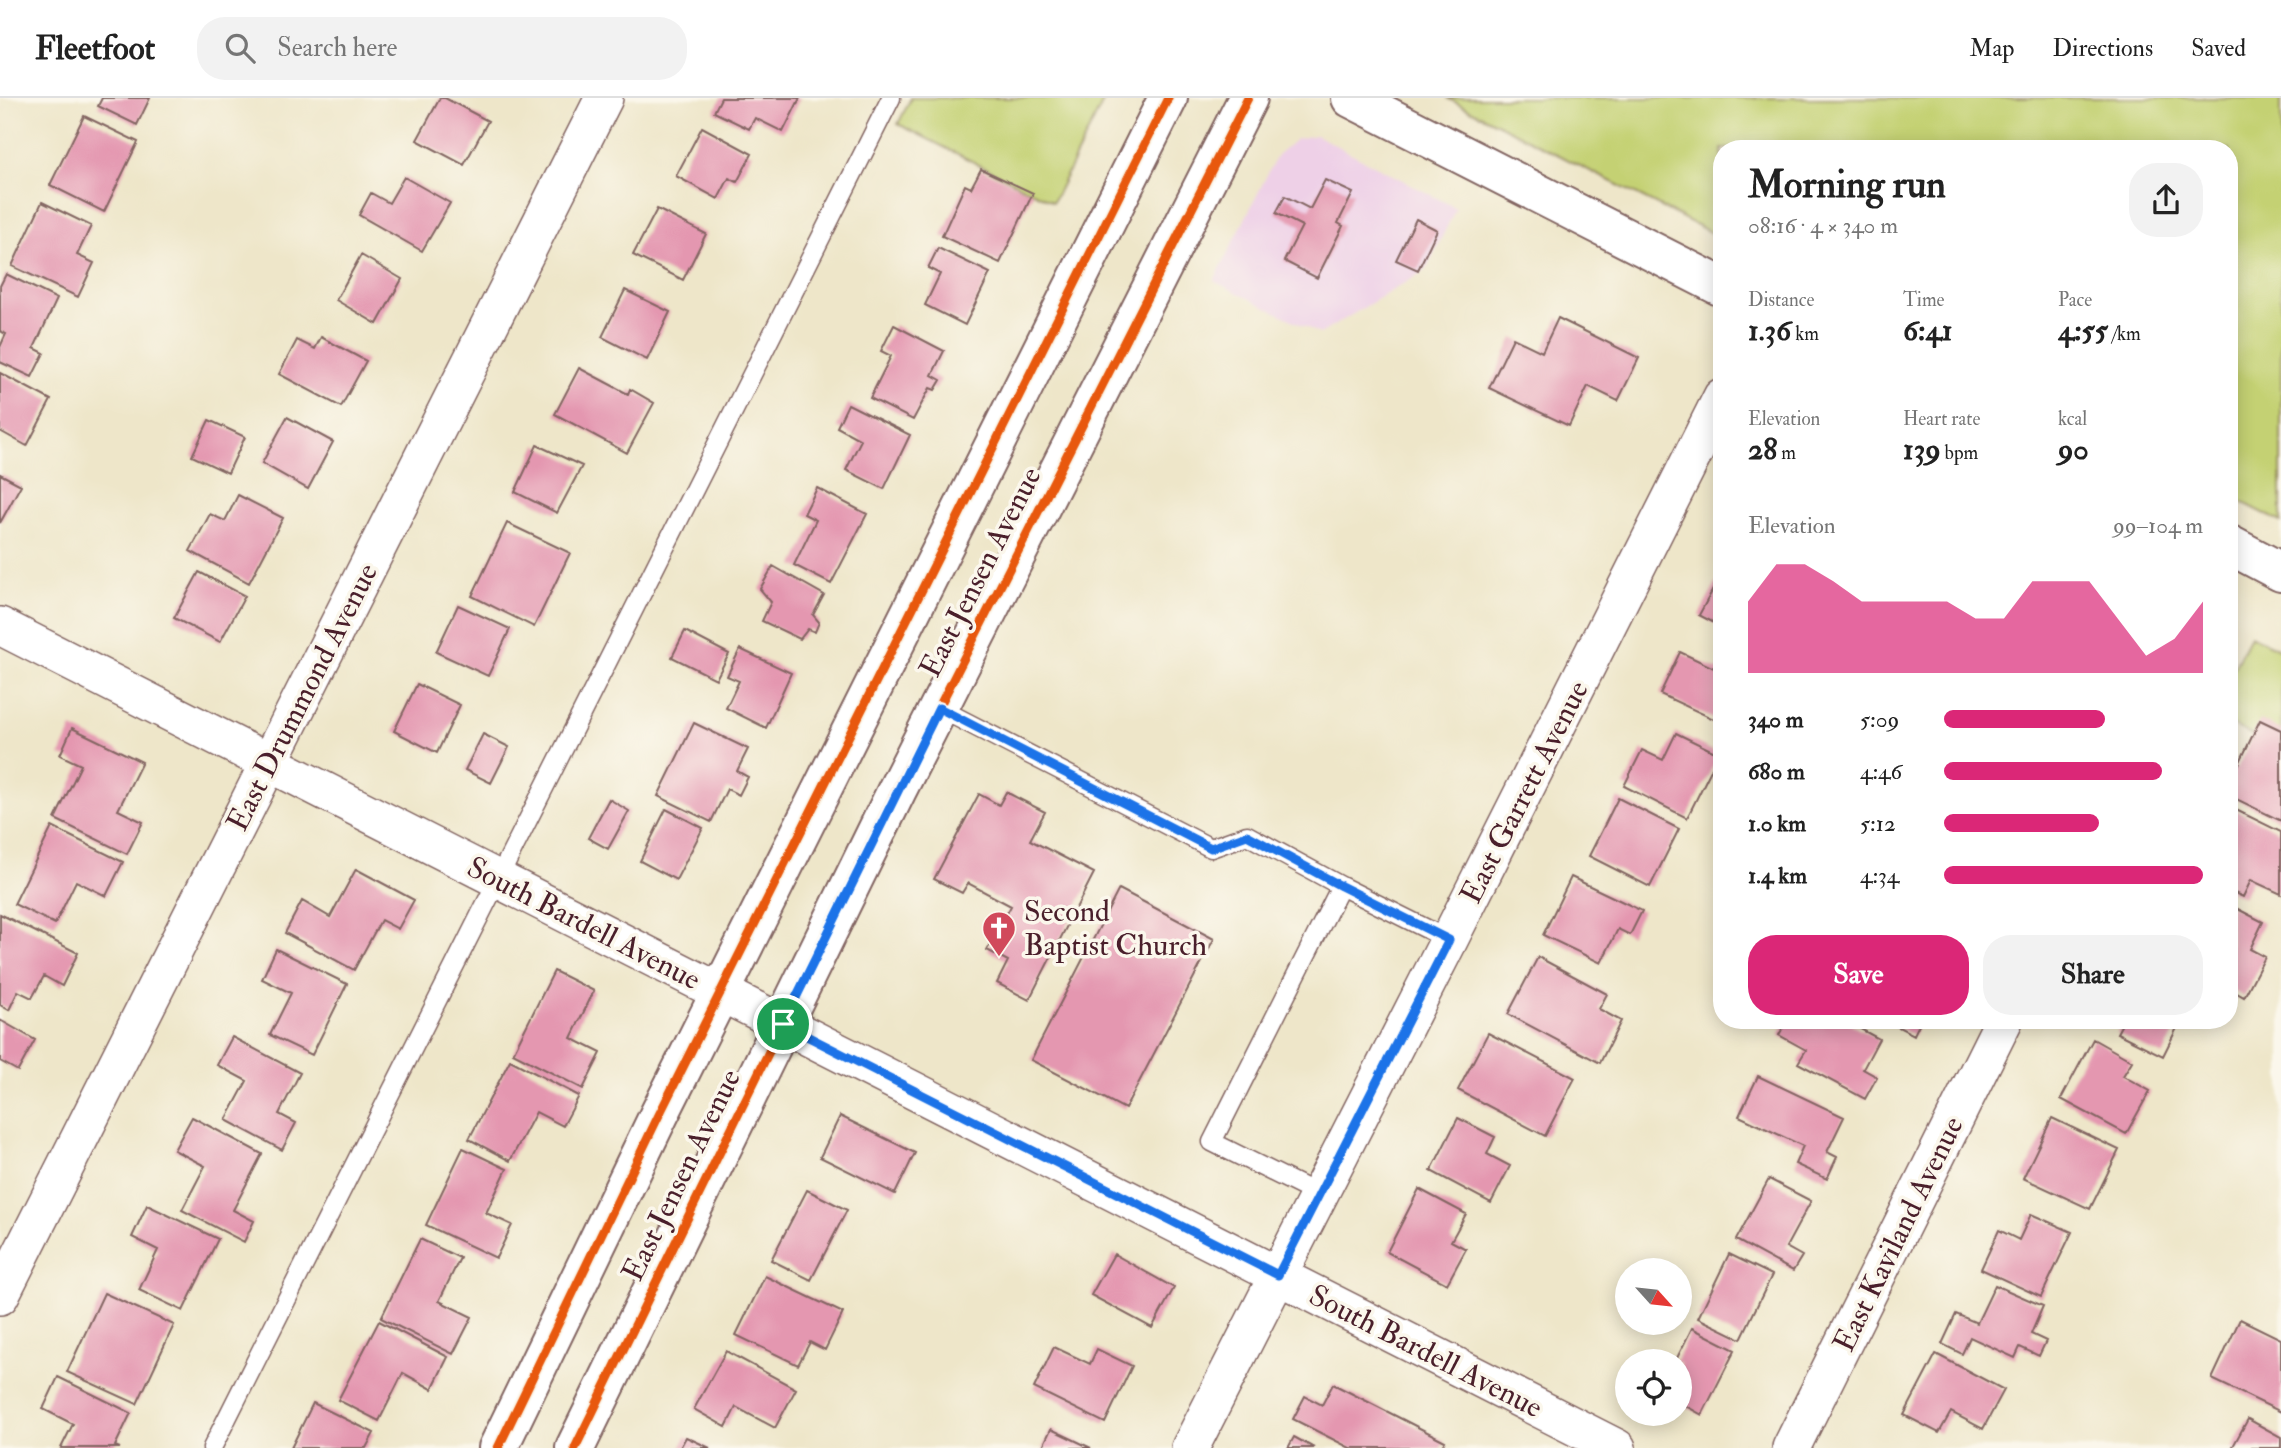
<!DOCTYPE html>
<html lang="en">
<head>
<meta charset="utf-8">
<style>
  :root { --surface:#fff; --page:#f2f2f2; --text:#222; --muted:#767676; --line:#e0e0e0; --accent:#db2777 }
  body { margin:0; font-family:"IM FELL Double Pica",serif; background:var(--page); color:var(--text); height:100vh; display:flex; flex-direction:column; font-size:26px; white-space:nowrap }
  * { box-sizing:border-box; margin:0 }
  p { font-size:23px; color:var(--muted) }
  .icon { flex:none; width:38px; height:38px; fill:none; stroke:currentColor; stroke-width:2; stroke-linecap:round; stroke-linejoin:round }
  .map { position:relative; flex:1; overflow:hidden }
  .sheet { position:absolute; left:1713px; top:42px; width:525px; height:889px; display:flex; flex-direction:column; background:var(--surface); border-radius:28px; box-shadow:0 4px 18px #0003 }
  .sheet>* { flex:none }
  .needle { width:46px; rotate:117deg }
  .fabs { position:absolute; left:1615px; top:1160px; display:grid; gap:14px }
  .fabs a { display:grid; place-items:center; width:77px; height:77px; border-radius:50%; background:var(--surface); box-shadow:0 4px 18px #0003; font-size:35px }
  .pin { position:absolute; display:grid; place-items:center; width:60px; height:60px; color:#fff; margin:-30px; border:4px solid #fff; border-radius:50%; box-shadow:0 2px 7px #0007 }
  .round { display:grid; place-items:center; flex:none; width:74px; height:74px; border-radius:28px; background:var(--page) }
  .head { display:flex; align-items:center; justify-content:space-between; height:119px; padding:0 35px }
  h1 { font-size:38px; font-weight:800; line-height:52px }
  .metrics { display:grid; grid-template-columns:repeat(3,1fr); gap:10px; height:119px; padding:7px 35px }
  .metrics div { display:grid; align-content:center }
  .metrics b { font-size:30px; font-weight:800 }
  .metrics small { font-size:19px; font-weight:400 }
  .metrics p { font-size:19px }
  .chart { height:196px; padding:14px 35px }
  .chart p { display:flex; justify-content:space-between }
  .chart svg { width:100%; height:126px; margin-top:7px; fill:var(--accent); opacity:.7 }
  .button { display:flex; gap:14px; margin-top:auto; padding:14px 35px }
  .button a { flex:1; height:80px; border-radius:28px; background:var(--accent); color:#fff; font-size:28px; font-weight:800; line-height:80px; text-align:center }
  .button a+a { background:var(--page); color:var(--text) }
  ul { padding:0 35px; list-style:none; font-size:23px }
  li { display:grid; grid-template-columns:112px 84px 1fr; align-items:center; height:52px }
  li i { height:18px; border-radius:9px; background:var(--accent) }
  header { display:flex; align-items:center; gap:42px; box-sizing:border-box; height:98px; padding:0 35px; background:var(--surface); border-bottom:2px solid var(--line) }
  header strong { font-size:33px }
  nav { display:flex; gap:38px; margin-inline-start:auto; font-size:24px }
  .search { width:490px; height:63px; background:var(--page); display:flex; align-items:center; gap:18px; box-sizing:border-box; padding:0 24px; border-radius:28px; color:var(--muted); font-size:26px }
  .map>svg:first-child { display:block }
  .built { fill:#eed0e7 }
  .green { fill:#c4d173; stroke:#87784f; stroke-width:2 }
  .building { fill:#e497b0 }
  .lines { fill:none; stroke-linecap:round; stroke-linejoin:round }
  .service-casing { stroke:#836562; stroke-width:21 }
  .minor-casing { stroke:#836562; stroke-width:40 }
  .tertiary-casing { stroke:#836562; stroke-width:42 }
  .secondary-casing { stroke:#836562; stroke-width:42 }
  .service { stroke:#fff; stroke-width:18 }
  .minor { stroke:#fff; stroke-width:37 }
  .tertiary { stroke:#fff; stroke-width:38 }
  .secondary { stroke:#fff; stroke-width:38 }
  .cycleway-casing { stroke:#fbf7ec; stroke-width:13 }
  .cycleway { stroke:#e8590c; stroke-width:9 }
  .route-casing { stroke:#fff; stroke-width:14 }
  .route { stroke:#1a73e8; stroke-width:9 }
  .labels { text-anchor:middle; stroke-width:7; stroke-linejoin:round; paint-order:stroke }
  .street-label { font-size:30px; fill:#4a1f2b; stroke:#fbf7ec }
  .poi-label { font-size:30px; fill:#4a1f2b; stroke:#fbf7ec; text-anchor:start }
</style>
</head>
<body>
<header>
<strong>Fleetfoot</strong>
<div class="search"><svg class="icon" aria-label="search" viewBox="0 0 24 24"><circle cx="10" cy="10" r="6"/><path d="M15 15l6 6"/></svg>Search here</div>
<nav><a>Map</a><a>Directions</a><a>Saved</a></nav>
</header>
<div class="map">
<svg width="2281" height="1350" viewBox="0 0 2281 1350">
  <rect width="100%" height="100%" fill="#fbf7ec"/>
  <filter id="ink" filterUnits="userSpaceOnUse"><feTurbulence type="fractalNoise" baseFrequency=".0143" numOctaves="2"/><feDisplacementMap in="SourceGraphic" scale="14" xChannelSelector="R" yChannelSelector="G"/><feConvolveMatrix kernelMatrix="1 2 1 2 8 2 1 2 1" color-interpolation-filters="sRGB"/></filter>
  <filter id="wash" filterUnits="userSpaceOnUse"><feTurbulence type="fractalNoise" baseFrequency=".00686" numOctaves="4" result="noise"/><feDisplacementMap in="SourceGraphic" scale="28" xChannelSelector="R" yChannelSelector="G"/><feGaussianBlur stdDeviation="1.57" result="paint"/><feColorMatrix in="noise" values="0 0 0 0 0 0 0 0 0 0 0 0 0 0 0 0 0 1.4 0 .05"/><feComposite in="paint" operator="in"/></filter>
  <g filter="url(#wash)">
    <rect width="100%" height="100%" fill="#eee6c9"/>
    <path class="built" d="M1316,37L1456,110L1426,172L1320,236L1214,183L1277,57L1296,41Z"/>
    <path class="green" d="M911,0H1105L1053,104L898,26Z
      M1447,0H2281V424L2230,398V51H1722V140Z
      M2250,537L2281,552V652L2230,626V578Z"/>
    <g id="blocks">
      <path class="building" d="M102,0H150L137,27L98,8Z
        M440,0H445L488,23L464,67L417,42Z
        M721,0H800L783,34L755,20L749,31L714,14Z
        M84,18L138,44L104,114L50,87Z
        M702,29L752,56L737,84L729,80L718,101L676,78Z
        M981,71L1033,95L1000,165L942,138L965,87L971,90Z
        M404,79L450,105L422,153L359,117L371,95L389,105Z
        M1325,82L1353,95L1338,125L1343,128L1317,180L1284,163L1302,128L1276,115L1285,98L1310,111Z
        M42,104L91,128L77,157L94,165L78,199L12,168Z
        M657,111L706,136L683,182L633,157Z
        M1416,121L1437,132L1418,172L1396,162Z
        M938,150L990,175L965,227L925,207L940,176L928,170Z
        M361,157L402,181L377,226L336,202Z
        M6,176L57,201L34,250L44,255L32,279L0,264V249L6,236L0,233V188Z
        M625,192L670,214L647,262L602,239Z
        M1558,220L1639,260L1618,303L1588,288L1569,328L1489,290L1513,240L1542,254Z
        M894,227L944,253L932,277L941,282L935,292L930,290L913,322L870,300L891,258L881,253Z
        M321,239L366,263L341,309L279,276L297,242L315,251Z
        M579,270L628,296L630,291L654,305L627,355L555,316Z
        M0,275L51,302L27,348L0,333Z
        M848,306L910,337L884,391L846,372L861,342L837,329Z
        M287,319L333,344L308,391L262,365Z
        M209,322L245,339L228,375L192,358Z
        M537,347L582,368L557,415L515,394Z
        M0,376L21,387L0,425Z
        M817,390L867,416L831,486L794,467L816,422L804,416Z
        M238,397L283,420L249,485L190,453L210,416L225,423Z
        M507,425L570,455L534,529L472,498Z
        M773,468L824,497L813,517L819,524L815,534L808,531L800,541L762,523L771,504L760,491Z
        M199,474L245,498L220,544L174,520Z
        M1722,475V529L1699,517Z
        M458,507L510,531L488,578L436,554Z
        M685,533L729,556L716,581L672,559Z
        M740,551L791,575L766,630L726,610L739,583L727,578Z
        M1680,554L1718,572L1722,563V625L1660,596Z
        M417,586L460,607L437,655L394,633Z
        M2260,622L2281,632V723L2230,698V674L2233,668L2237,670Z
        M694,625L748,651L737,673L748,679L739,697L727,691L711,724L658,698Z
        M72,630L142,664L118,712L143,724L127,756L55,721L81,667L60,657Z
        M1676,635L1719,656L1687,720L1624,688L1642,652L1663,662Z
        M483,636L509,649L491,685L465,672Z
        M1006,694L1045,714L1030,742L1094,775L1029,902L997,885L1008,863L987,852L1011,808L968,785L962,795L934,781L979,696L999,707Z
        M1618,700L1679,731L1650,789L1589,758Z
        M609,701L629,713L608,751L588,740Z
        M2230,709L2281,734V796L2251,782L2243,799L2230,793Z
        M666,711L703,730L676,782L640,763Z
        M52,729L123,764L106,798L76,783L55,826L14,806Z
        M356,771L414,802L398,831L381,822L354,872L285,835L302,803L330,819Z
        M1571,779L1642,813L1630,837L1618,831L1601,865L1543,837Z
        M1119,791L1214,841L1125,1011L1031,962Z
        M2230,807L2263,824L2250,851L2265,859L2244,899L2230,891Z
        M0,816L78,855L62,888L44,878L32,900L18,893L9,912L0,907Z
        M276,851L347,886L312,957L270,937L291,895L262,881Z
        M1538,859L1607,896L1599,911L1621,923L1600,965L1508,916Z
        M554,873L594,893L571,940L601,955L583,991L513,955Z
        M0,922L35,942L18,973L0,963Z
        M1787,922H1844L1879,941L1863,971L1877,979L1865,1001L1798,965L1806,952L1779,937Z
        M1885,922H1921L1914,937Z
        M2124,922H2181L2163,958L2117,935Z
        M1488,935L1575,980L1545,1038L1458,992Z
        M232,939L300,975L279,1016L296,1025L282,1052L226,1022L247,983L217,967Z
        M2093,941L2132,963L2123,978L2150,993L2126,1036L2061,1001Z
        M510,962L579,998L563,1028L536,1014L510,1063L469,1041Z
        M1758,978L1844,1019L1827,1054L1837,1059L1827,1081L1795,1066L1803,1048L1739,1018Z
        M840,1018L915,1055L895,1096L820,1059Z
        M192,1019L262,1056L233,1112L254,1123L244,1144L182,1112L205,1068L174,1052Z
        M1458,1020L1495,1039L1487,1056L1510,1068L1491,1105L1431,1073Z
        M2052,1020L2119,1052L2090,1111L2023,1080Z
        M463,1050L507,1071L486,1115L512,1127L496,1160L426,1127Z
        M1769,1081L1811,1103L1786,1149L1802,1158L1793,1173L1736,1142Z
        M1419,1091L1466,1116L1451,1143L1466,1151L1447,1186L1387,1154Z
        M807,1092L847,1112L811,1182L771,1162Z
        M147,1107L218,1141L183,1213L139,1192L158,1152L132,1139Z
        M2031,1116L2072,1134L2041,1199L1981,1171L1999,1132L2019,1142Z
        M420,1141L460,1160L439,1203L472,1219L453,1256L381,1220Z
        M1114,1156L1174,1190L1152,1230L1091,1197Z
        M1729,1156L1772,1177L1741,1241L1698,1220Z
        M765,1178L843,1215L825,1252L810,1244L798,1267L736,1237Z
        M1995,1187L2043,1208L2031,1236L2046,1243L2039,1258L2020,1249L2015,1260L1970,1239L1962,1256L1942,1246L1956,1216L1977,1225Z
        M104,1195L174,1227L137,1306L67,1274Z
        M2240,1221L2281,1241V1314L2212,1281Z
        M379,1223L448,1259L432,1291L403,1275L379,1323L338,1302Z
        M1692,1230L1735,1252L1702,1317L1680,1305V1264H1675Z
        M1054,1249L1090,1266L1097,1251L1132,1268L1105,1325L1034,1290Z
        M726,1253L796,1291L775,1330L736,1309L726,1329L694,1311Z
        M1936,1256L2004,1292L1983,1331L1951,1314L1939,1335L1904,1317Z
        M58,1279L131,1315L115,1348L120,1350H61L73,1326L43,1311Z
        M1333,1286L1445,1343L1441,1350H1350L1293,1321L1305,1298L1322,1307Z
        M313,1305L374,1335L366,1350H291Z
        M2248,1321L2281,1339V1350H2232Z
        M1051,1331L1091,1350H1042Z
        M686,1339L710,1350H680Z
        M1294,1339L1314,1350H1288Z"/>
    </g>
  </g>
  <g filter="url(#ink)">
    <use href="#blocks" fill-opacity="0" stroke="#836562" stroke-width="2"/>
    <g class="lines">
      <g class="service-casing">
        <path id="service" d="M939,610L1211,750L1247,737L1341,788
          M1319,1097L1212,1044L1341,788L1449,842
          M212,1350L891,0"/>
      </g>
      <g class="minor-casing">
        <path id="minor" d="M0,528L1617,1350
          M0,1198L604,0
          M1190,1350L1449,842L1722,299
          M1791,1350L2004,922"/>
      </g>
      <g class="tertiary-casing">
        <path id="tertiary" d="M1351,0L1722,189
          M2230,447L2281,474"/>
      </g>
      <g class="secondary-casing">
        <path id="secondary" d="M498,1350L659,1017L1168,0
          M575,1350L897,692L1248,0"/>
      </g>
      <use href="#service" class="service"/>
      <use href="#minor" class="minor"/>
      <use href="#tertiary" class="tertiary"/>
      <use href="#secondary" class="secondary"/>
      <g class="cycleway-casing">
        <path id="cycleway" d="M498,1350L659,1017L1168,0
          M575,1350L897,692L1248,0"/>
      </g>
      <use href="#cycleway" class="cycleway"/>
    </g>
  </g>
  <g class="lines" filter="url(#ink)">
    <g class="route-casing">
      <path id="route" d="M939,610L1211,750L1247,737L1341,788L1449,842L1278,1177L783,926Z"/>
    </g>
    <use href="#route" class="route"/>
  </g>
  <defs>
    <g id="church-pin" transform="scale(1.75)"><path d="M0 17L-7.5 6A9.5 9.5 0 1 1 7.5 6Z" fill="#d1495b" stroke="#fbf7ec"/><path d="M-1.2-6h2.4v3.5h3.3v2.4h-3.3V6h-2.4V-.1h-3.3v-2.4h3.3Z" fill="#fff"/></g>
  </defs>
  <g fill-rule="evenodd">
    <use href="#church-pin" x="999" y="830"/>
  </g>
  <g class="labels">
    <g class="street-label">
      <text transform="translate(980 474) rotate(-63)" y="10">East Jensen Avenue</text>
      <text transform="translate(302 599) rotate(-63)" y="10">East Drummond Avenue</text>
      <text transform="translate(1524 694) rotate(-63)" y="10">East Garrett Avenue</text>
      <text transform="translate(584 825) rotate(27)" y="10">South Bardell Avenue</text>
      <text transform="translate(681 1077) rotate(-64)" y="10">East Jensen Avenue</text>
      <text transform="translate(1898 1136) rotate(-64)" y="10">East Kaviland Avenue</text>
      <text transform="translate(1426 1253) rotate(27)" y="10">South Bardell Avenue</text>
    </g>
    <g class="poi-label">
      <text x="1024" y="823">Second<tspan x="1024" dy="34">Baptist Church</tspan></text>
    </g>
  </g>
</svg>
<div class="fabs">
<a><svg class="needle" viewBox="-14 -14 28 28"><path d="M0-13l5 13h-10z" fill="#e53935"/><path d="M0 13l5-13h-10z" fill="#767676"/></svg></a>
<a><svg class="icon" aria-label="locate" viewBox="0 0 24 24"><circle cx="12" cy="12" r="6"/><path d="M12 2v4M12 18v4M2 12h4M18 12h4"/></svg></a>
</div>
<div class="pin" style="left:783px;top:926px;background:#1e9e55"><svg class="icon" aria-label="arrive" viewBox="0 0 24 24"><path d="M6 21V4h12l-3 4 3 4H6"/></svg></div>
<section class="sheet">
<div class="head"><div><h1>Morning run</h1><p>08:16 · 4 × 340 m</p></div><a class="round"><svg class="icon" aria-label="share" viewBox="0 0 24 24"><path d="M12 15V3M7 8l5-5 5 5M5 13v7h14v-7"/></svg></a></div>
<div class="metrics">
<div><p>Distance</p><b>1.36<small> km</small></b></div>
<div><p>Time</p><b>6:41</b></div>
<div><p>Pace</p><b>4:55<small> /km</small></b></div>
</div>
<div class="metrics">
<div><p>Elevation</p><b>28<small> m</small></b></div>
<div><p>Heart rate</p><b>139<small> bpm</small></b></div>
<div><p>kcal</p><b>90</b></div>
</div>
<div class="chart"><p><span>Elevation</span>99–104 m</p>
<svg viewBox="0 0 160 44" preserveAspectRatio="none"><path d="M0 44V19L10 6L20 6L30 12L40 19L50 19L60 19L70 19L80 25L90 25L100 12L110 12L120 12L130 25L140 38L150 32L160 19V44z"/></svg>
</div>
<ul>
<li><b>340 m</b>5:09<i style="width:62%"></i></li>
<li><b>680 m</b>4:46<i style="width:84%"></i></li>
<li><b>1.0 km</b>5:12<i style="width:60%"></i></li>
<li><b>1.4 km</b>4:34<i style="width:100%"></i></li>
</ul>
<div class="button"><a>Save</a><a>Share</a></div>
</section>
</div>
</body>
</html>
